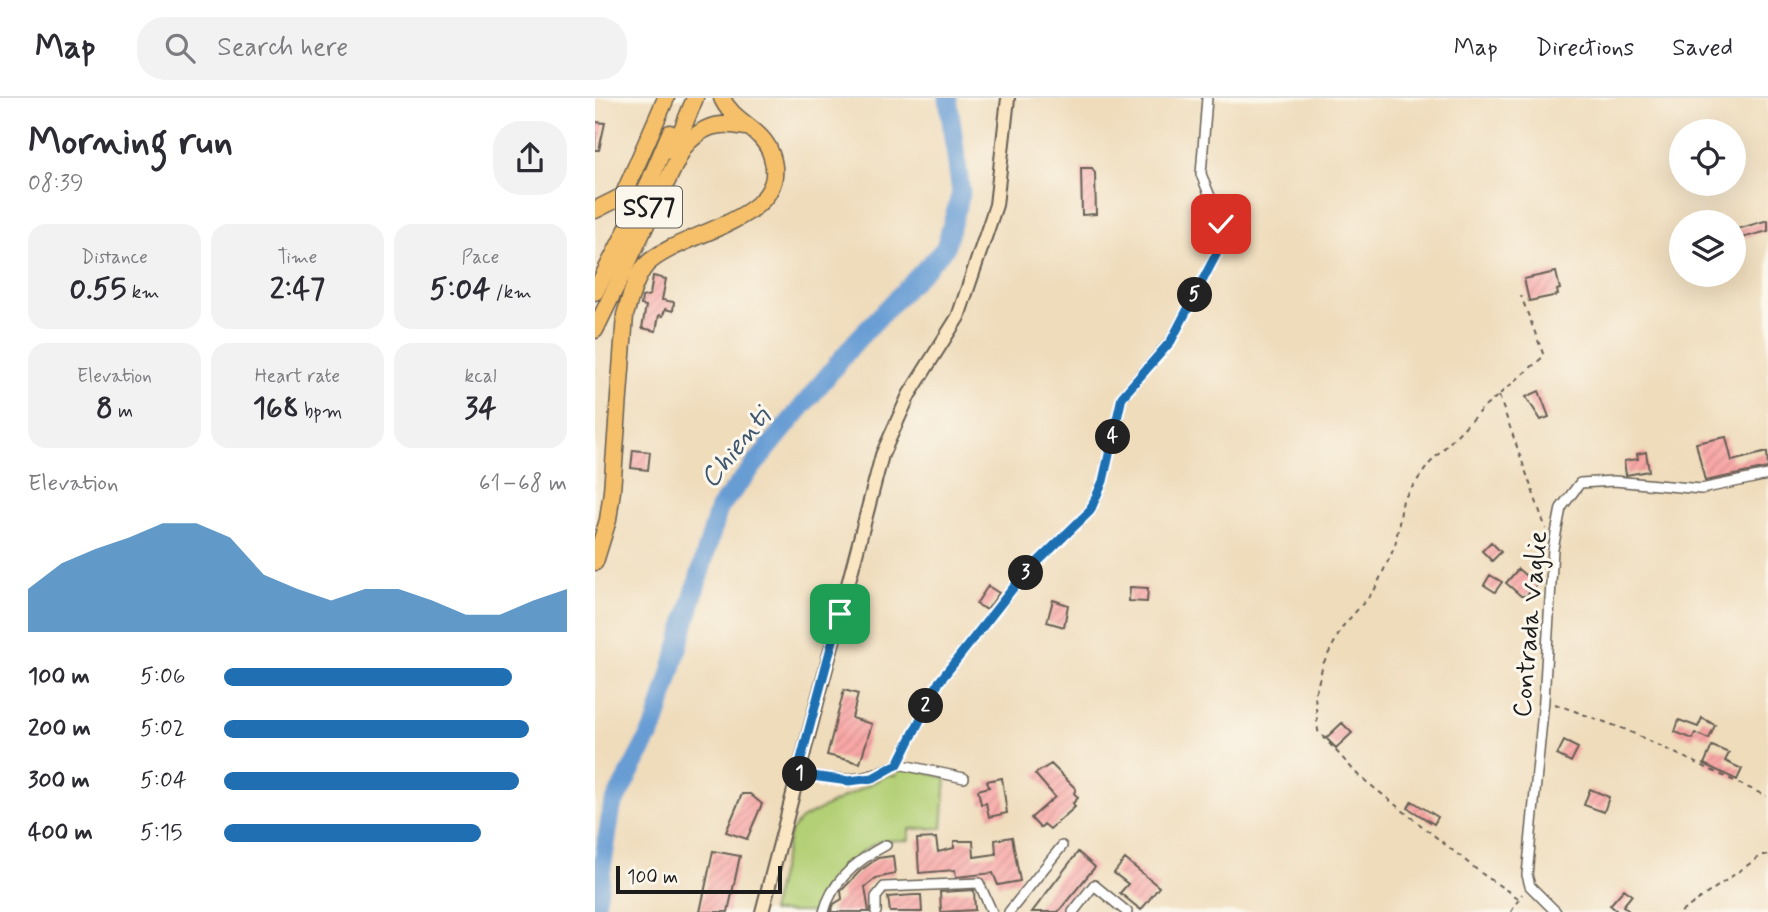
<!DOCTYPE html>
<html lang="en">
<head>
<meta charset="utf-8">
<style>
  :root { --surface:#fff; --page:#f2f2f3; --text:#2b2b33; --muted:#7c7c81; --line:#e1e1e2; --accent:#1f6fb2 }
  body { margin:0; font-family:Mynerve,sans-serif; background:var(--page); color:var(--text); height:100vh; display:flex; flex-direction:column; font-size:26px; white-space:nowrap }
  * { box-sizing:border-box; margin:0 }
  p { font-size:23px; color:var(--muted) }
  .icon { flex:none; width:38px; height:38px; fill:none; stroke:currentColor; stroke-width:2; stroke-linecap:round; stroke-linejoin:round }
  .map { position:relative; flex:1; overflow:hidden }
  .sheet { display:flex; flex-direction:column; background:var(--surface); width:595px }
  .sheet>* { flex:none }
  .fabs { position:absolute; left:1074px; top:21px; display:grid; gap:14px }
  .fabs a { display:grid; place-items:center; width:77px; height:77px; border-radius:50%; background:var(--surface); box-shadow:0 7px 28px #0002; font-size:35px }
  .scale { position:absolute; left:21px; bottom:18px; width:166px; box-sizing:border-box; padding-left:7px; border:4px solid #1c1c1c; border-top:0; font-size:19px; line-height:24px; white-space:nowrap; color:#1c1c1c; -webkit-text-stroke:5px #fbf7ec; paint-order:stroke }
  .pin { position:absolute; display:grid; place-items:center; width:60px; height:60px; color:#fff; margin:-30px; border-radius:14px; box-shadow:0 4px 10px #0006 }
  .km { position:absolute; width:35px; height:35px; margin:-18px; border-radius:50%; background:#222; color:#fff; font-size:19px; line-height:35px; text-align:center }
  .round { display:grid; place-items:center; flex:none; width:74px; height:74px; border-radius:28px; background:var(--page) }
  .summary { display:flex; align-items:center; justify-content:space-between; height:119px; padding:0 28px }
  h1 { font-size:38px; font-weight:700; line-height:52px }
  .figures { display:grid; grid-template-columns:repeat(3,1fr); gap:10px; height:119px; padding:7px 28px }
  .figures div { display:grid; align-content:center; border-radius:18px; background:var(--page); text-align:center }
  .figures b { font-size:30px; font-weight:700 }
  .figures small { font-size:19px; font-weight:400 }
  .figures p { font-size:19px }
  .chart { height:196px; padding:14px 28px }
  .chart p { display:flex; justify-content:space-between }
  .chart svg { width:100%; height:126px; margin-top:7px; fill:var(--accent); opacity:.7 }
  ul { padding:0 28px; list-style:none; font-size:23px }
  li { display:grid; grid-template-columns:112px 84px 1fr; align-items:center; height:52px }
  li i { height:18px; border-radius:9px; background:var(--accent) }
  header { display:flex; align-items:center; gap:42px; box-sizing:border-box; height:98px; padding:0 35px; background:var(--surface); border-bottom:2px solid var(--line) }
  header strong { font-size:33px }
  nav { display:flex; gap:38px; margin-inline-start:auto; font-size:24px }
  .search { width:490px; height:63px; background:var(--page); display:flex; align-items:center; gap:18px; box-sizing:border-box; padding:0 24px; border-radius:28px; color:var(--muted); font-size:26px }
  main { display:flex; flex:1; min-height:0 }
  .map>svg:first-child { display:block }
  .green { fill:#b4d076; stroke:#687649; stroke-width:2 }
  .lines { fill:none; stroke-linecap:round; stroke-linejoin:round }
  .river { stroke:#679dd4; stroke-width:19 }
  .building { fill:url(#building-hatch) }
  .minor-casing { stroke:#665f54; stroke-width:12 }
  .secondary-casing { stroke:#665f54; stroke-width:16 }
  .trunk-casing { stroke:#665f54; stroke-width:19 }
  .path { stroke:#665f54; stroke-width:2; stroke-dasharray:5 5; stroke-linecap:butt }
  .minor { stroke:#fff; stroke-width:9 }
  .secondary { stroke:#fbe6c4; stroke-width:12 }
  .trunk { stroke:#f6c06b; stroke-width:16 }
  .route-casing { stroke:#fff; stroke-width:14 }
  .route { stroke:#1f6fb2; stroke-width:9 }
  .labels { text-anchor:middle; stroke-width:6; stroke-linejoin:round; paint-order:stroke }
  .shield { fill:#fbf7ec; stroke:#5f5e5a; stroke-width:2 }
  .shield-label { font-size:24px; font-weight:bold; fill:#1c1c1c }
  .street-label { font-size:26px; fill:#1c1c1c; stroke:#fbf7ec }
  .water-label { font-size:28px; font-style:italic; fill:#3e566f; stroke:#fbf7ec }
</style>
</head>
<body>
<header>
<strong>Map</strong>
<div class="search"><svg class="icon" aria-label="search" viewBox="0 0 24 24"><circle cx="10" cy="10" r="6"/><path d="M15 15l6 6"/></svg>Search here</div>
<nav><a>Map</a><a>Directions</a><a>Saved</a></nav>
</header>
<main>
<section class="sheet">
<div class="summary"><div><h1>Morning run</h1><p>08:39</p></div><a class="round"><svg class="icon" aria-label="share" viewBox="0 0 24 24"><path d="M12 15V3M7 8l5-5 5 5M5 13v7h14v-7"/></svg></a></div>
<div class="figures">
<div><p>Distance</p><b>0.55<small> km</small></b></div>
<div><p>Time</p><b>2:47</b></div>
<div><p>Pace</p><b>5:04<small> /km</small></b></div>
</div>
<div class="figures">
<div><p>Elevation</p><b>8<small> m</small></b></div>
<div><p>Heart rate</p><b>168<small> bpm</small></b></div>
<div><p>kcal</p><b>34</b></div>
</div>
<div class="chart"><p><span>Elevation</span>61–68 m</p>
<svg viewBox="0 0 160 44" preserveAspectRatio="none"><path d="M0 44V29L10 20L20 15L30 11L40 6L50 6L60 11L70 24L80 29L90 33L100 29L110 29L120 33L130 38L140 38L150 33L160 29V44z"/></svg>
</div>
<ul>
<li><b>100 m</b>5:06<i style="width:84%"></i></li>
<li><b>200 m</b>5:02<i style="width:89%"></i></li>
<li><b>300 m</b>5:04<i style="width:86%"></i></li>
<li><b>400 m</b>5:15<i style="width:75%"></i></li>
</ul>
</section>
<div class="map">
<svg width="1173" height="814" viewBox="0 0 1173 814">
  <defs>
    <pattern id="building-hatch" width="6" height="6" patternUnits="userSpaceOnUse" patternTransform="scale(1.75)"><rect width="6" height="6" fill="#f8a7a6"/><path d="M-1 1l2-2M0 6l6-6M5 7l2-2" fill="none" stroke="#d48f8e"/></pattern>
  </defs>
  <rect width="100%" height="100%" fill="#fbf7ec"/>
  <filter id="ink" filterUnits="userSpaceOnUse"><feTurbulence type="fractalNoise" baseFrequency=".0143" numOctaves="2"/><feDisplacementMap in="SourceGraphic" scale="14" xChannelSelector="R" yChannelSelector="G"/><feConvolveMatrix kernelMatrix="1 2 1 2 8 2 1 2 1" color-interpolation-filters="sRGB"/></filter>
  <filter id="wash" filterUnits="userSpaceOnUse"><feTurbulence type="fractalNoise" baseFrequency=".00686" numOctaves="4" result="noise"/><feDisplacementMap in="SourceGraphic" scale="28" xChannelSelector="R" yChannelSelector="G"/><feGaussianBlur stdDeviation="1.57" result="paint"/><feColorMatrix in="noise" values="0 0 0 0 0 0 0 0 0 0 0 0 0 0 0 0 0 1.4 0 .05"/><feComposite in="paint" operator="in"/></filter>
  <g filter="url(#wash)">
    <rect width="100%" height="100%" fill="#efdcbb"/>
    <path class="green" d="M308,668L351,680L347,730L314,731V742C305,743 289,741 281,745C254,758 234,788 224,814H176L195,735L206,721L293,677L300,678Z"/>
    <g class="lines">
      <path class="river" d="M0,814L17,709L61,625L124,410L261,243L350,150L366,95L353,0"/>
    </g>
    <g id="blocks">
      <path class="building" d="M0,24L10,25L4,52H0Z
        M486,70H497L500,75L501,116L487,117Z
        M1173,122V133L1139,142V132Z
        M961,174L965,191L962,192L963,197L934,203L929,181Z
        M58,178L71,181L67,202L79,204L78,213L70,211L68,218L64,217L61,233L47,230L51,208L46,207L47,199L55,197Z
        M944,293L954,319L946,322L931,299Z
        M1131,339L1137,363L1172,354L1173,370L1110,383L1101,345Z
        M38,352L55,354L53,372L36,370Z
        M1051,354L1054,373L1031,377L1029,363L1043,361L1042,356Z
        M896,444L906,454L897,463L887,453Z
        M923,471L942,487L931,498H926L911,485Z
        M895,477L907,484L900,494L889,487Z
        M393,488L404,495L392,512L381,506Z
        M535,489L553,490L552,504L534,503Z
        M458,502L473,507L469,529L452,524Z
        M249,592L263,596L257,620L277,626L265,665L232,657Z
        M1107,620L1120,627L1114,641L1100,635L1098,641L1080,634L1084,622L1103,629Z
        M747,625L757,635L741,650L731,640Z
        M969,643L983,650L976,664L962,657Z
        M1117,648L1134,655L1130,663L1147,671L1142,682L1109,666Z
        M456,666L481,691L479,695L483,700L478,705L480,709L455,731L449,726L445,730L436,720L460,699L440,676Z
        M407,680L412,715L394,719L391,705L386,706L383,692L394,689L392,683Z
        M995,691L1014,699L1009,714L989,707Z
        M147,696H155L167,706L152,741L131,734Z
        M817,703L843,719L839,726L813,710Z
        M417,739L425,783L403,787L398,775L361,779L360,772L324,775L322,741L341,740L343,754L359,750V743H378L379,759L401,756L400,742Z
        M118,753L145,758L133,814H105Z
        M483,754L500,769L463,814H437Z
        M298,758L300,776L281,780L270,789L274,814H236L239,806L247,801L246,793L266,772L283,760Z
        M530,761L564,789L546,812L525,795L533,786L519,775Z
        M1029,791L1037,797L1028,808L1035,814H1023L1015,807Z
        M379,792L380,812L346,814L345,794Z
        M319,797H326L327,814H295L293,799Z"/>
    </g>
  </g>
  <g filter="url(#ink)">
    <use href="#blocks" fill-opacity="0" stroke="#665f54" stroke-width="2"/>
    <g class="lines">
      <g class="minor-casing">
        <path id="minor" d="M303,666L344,584L426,480L495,413L508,383L527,299L576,242L624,151L626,126L606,76L612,0
          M202,675C245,682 264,687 303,666L369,680
          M229,814C237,783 264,761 291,747
          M281,814V799L289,789L384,785L397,814
          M414,814L467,748
          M478,814L499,787L532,814
          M961,814L935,788L932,777L949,602L958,451L966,410L985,385L1019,383L1106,391L1173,377"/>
      </g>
      <g class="secondary-casing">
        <path id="secondary" d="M167,814L287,357L314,297L363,219L401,107L413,0"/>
      </g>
      <g class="trunk-casing">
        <path id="trunk" d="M78,54L100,0
          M0,112L28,98L71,0
          M0,194L45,106L75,35
          M0,232L88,50C107,28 122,23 150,29
          M0,464L13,422L17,393L30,217C35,201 40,180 51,167C85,132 200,124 176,56C167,30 137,24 127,0"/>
      </g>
      <path class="path" d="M904,298L951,431
        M960,606L1029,631L1171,698
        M923,800L886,775L763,677L723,633L720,598L728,566L748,528L779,493L800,448L808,402L834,366L885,313L949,258L926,198
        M916,814L927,796
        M1086,814L1167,757H1173"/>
      <use href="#minor" class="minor"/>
      <use href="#secondary" class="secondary"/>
      <use href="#trunk" class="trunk"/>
    </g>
  </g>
  <g class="lines" filter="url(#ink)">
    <g class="route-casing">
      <path id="route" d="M245,516L202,676L254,683L278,680L303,666L344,584L426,480L495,413L508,383L527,299L576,243L624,151L626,126"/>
    </g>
    <use href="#route" class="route"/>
  </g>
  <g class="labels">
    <rect class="shield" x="21" y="88.5" width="66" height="41" rx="5"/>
    <g class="shield-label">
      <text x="54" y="117">SS77</text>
    </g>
    <g class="street-label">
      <text transform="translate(934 526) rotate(-85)" y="9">Contrada Vaglie</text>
    </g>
    <g class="water-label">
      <text transform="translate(139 349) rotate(-51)" y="10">Chienti</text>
    </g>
  </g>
</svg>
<div class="fabs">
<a><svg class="icon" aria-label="locate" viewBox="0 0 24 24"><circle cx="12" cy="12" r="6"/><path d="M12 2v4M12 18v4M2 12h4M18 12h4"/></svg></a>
<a><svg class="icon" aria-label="layers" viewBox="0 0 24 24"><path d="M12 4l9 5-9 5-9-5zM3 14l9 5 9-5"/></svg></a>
</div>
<div class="scale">100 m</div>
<div class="pin" style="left:245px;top:516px;background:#1e9e55"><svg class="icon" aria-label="arrive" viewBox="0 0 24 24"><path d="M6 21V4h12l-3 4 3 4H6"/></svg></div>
<div class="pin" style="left:626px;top:126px;background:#d93025"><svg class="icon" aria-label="check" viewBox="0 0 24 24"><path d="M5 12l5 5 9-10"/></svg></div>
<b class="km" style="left:205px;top:676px">1</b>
<b class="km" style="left:331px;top:608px">2</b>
<b class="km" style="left:431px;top:475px">3</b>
<b class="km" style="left:518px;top:339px">4</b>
<b class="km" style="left:600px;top:197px">5</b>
</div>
</main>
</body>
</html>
